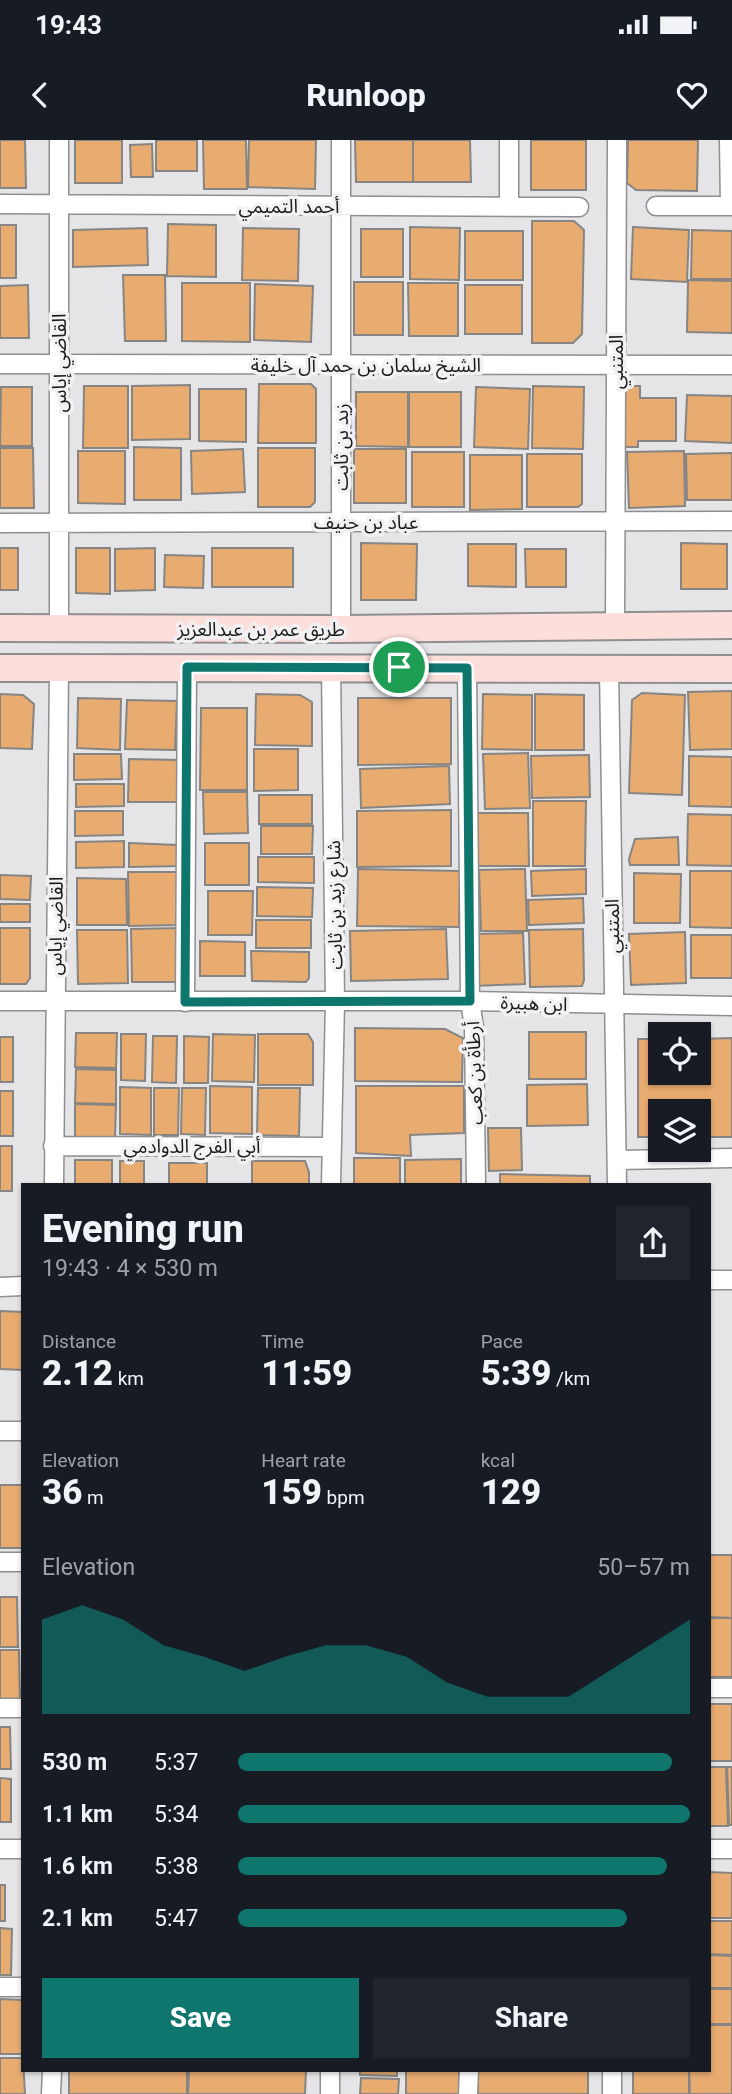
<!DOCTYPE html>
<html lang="en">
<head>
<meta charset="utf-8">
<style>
  :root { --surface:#171b24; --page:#20242c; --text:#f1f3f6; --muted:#9ea1a6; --accent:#0f766e }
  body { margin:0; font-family:Roboto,"Noto Sans Arabic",sans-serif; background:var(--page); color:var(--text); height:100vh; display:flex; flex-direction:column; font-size:26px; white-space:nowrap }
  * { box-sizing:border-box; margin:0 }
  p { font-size:23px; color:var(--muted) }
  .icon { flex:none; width:38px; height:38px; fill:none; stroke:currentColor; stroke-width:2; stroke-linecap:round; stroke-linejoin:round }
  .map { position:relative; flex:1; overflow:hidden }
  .drawer { position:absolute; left:21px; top:1043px; width:690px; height:889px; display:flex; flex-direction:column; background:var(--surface); border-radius:0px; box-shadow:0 2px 5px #0004 }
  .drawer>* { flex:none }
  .buttons { position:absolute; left:648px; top:882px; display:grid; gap:14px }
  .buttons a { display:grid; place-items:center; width:63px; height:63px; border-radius:0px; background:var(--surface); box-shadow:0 2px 5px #0004; font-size:35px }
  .pin { position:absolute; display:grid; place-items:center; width:60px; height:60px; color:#fff; margin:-30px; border:4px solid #fff; border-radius:50%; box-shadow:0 2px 7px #0007 }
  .round { display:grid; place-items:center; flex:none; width:74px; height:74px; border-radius:0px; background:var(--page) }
  .head { display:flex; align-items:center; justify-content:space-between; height:119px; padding:0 21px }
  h1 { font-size:38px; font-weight:800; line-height:52px }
  .metrics { display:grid; grid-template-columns:repeat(3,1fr); gap:10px; height:119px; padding:7px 21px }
  .metrics div { display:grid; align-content:center }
  .metrics b { font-size:35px; font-weight:800 }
  .metrics small { font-size:19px; font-weight:400 }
  .metrics p { font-size:19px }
  .chart { height:196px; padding:14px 21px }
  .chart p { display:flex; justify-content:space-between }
  .chart svg { width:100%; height:126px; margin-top:7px; fill:var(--accent); opacity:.7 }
  .primary-button { display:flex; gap:14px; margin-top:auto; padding:14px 21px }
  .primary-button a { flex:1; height:80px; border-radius:0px; background:var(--accent); color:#fff; font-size:28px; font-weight:800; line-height:80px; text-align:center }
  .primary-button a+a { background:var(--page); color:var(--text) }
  ul { padding:0 21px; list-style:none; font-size:23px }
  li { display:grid; grid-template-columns:112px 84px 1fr; align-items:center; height:52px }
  li i { height:18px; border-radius:9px; background:var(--accent) }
  .status { display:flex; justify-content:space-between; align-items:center; height:49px; padding:0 35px; background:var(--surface); direction:ltr }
  .status svg { height:19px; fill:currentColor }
  header { display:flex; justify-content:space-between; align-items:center; height:91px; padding:0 21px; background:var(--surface); font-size:32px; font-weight:800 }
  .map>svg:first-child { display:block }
  .building { fill:#e8ac71; stroke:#868583; stroke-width:2 }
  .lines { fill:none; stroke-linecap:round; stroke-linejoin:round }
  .minor-casing { stroke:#8f8f91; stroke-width:21 }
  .secondary-casing { stroke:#8f8f91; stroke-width:30 }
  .minor { stroke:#fff; stroke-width:18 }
  .secondary { stroke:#fcdeda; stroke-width:26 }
  .route-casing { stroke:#fff; stroke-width:14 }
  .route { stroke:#0f766e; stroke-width:9 }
  .labels { text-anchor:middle; stroke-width:7; stroke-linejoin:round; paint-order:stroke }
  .street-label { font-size:19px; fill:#1b1b1c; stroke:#f2f2f4 }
</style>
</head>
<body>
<div class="status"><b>19:43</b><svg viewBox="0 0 49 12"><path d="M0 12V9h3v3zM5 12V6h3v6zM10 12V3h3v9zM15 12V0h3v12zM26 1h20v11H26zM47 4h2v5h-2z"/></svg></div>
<header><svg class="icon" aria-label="back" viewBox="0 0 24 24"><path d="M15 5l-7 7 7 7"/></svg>Runloop<svg class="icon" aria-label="heart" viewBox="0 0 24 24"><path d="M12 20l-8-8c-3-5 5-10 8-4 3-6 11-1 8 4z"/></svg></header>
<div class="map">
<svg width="732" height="1954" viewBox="0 0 732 1954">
  <rect width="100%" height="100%" fill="#e5e5e7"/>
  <path class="building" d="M0,0H25L26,48H0Z
    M75,0H122V43H75Z
    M156,0H197V31H156Z
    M203,0H246L247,49H204Z
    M249,0H316L315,49L248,47Z
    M355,0H413V42H356Z
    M413,0H470L471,42H413Z
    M531,0H586V50H531Z
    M628,0H698L697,51L636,50L627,43Z
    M152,4L153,37H131L130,5Z
    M532,81H574L584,90L582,194L573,203H532Z
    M168,84L216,85V137L167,136Z
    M0,85H16V138H0Z
    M410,87L460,88L459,140L410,139Z
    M633,87L689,90L687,142L631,139Z
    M147,88L148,125L73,127V90Z
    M243,88L299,89L298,141L242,140Z
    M361,89H403V137H361Z
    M692,90L732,91V139H691Z
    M465,91H523V140H465Z
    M123,135H165L166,201H125Z
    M688,140L732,141V193L687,192Z
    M354,142H403V195H354Z
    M182,143H250V202L182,201Z
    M408,143H458V196H409Z
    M255,144L313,146L311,202L254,200Z
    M28,145L29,198H0V146Z
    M465,145H522V194H465Z
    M259,244H311L316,249V303H258Z
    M190,245V299L132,300V246Z
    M84,246H128V308H83Z
    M533,246L584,247L583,309L532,308Z
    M631,246H640V258H676V301H638V307H622L623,254Z
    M1,247H32V306H0Z
    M476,247L530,249L528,309L474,307Z
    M199,249H246V302L199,301Z
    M356,252H408V307L356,306Z
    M409,252H461V307H409Z
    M687,255L732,256V303L685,301Z
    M134,307L181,308V360H134Z
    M0,308H33L34,368H0Z
    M258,308H315V362L310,367H258Z
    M243,309L245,352L192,354L191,311Z
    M354,309H406V363H354Z
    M78,311H125V364L78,363Z
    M684,311L685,366L629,368L627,312Z
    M412,312H464V367H412Z
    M732,313V360H687L686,314Z
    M527,314H582V364L578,367H527Z
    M470,315H522V369L470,370Z
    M361,403L417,404L416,460H361Z
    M681,403L727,404V449H681Z
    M468,404H516V447L468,446Z
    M0,408H18V450H0Z
    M76,408H110V454L76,453Z
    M155,408V450L115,451V409Z
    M212,408H293V447H212Z
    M525,409H566V447H526Z
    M165,415L204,416L203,448L164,447Z
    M732,551V609L690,610L688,552Z
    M642,553L685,555L682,655L629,653L632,560Z
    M0,554L23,555L34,564L32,609L0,608Z
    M256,554L300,555L312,562V606L255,605Z
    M483,554L532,555V610L482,609Z
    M535,554L584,555V610H535Z
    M78,558L121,559L120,610L77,608Z
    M358,558H451V624L358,625Z
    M127,560L177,561L175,610L125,609Z
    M201,568H247V650H200Z
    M254,609H298V650L254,651Z
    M528,613L530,668L485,669L483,614Z
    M74,614H121L122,639L74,640Z
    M589,615L590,657L532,658L531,616Z
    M689,616L732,617V667L689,666Z
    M129,619L180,620V662H128Z
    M449,626L450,664L361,668L360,629Z
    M76,644H124V666L76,667Z
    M203,652H247L248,693L204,694Z
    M259,655H312V684H259Z
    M533,661H586L585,726H533Z
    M451,670V726L357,727V671Z
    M75,671H123V695L75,696Z
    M477,673H528L529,726H477Z
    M688,674L732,675V726L687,725Z
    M261,686H313L312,714H261Z
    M678,697L679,725H630L629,719L635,699Z
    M124,701V727L76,728V702Z
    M129,703L178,705L179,726L129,727Z
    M205,703H249V745H205Z
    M258,717H314V743L258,742Z
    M358,729L460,731L459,787L357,786Z
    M525,729L527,791H481L479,730Z
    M586,729V754L532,756L531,731Z
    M690,731H732V788L690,787Z
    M128,732H178L179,785L129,786Z
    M634,733L681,734L680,783H634Z
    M0,735L31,736L30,760L0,759Z
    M77,738L126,739L127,785H77Z
    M257,747L313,748L312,777L257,776Z
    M208,751H253L252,795H208Z
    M583,758L584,783L529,785L528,760Z
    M0,764H30V782H0Z
    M256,780H311V808H256Z
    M0,788H30V838L26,844H0Z
    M181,788L182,842H132L131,789Z
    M446,789L448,839L351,841L350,791Z
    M583,789L584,840L582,846L530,847L529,790Z
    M77,790H127L128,843L78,844Z
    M685,792L686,843L631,845L629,794Z
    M523,793L525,844L474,846L472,794Z
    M691,795H732V838H691Z
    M200,801L245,802V836H200Z
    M251,811L309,812V838L306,842L252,841Z
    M355,888L445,889L463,898L462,942L355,941Z
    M529,892H586V939H529Z
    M76,893H117L116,928L75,927Z
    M121,894H146L145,941L121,940Z
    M213,894L255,895L254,942L212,941Z
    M258,894H308L313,902V945H258Z
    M153,896H177L176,943L152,942Z
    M184,896L209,897L208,943H184Z
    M0,897H13V942H0Z
    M732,898V997H698V971H660V997H638V899H660V933H698V899Z
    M76,929L116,930V964L75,963Z
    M587,944L588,985L527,986V945Z
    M210,946L252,947V994L210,993Z
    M356,946H464V993L410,995L411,1016L356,1013Z
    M120,947L151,948V995L120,994Z
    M154,948H179L178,995H154Z
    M182,948H206L205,995L181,994Z
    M258,948H300L299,996L257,995Z
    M0,951H13V996H0Z
    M75,964L116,965L115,999L75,998Z
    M488,988H521L522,1030L489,1031Z
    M0,1006H12V1051H0Z
    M354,1018H400V1045H354Z
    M461,1019V1045H405V1020Z
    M75,1020H112V1045H75Z
    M120,1021H144V1045H120Z
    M252,1021H305L309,1032V1045H252Z
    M169,1023H207V1045H169Z
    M500,1034L590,1036V1045H500Z
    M0,1171L23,1172V1230L0,1229Z
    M0,1345H23V1408H0Z
    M709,1415H732V1478L709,1477Z
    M0,1457H17L18,1507H0Z
    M709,1478H732V1537H709Z
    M0,1510H19L20,1560H0Z
    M709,1564H732V1621H709Z
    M0,1587H10L11,1629H0Z
    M709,1627H726L728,1686H709Z
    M727,1627H732V1685H729Z
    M0,1638L11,1639V1682H0Z
    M709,1732L732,1733V1778H709Z
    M0,1745H5V1781H0Z
    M709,1781H732V1815L709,1814Z
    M0,1788L12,1789L11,1835H0Z
    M709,1815L732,1816V1848H709Z
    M709,1849H732V1884H709Z
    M0,1859L23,1860V1914H0Z
    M709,1885H732V1954H690L689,1930H709Z
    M0,1918H23L25,1954H0Z
    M69,1930H187V1954H69Z
    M189,1930H306L305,1954H188Z
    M360,1930H397V1936L360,1935Z
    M406,1930H459V1954H406Z
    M478,1930H588V1954H478Z
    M633,1930H689V1954H633Z
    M361,1938L399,1939L398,1954H360Z"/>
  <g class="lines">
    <g class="minor-casing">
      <path id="minor" d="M59,0V488
        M341,0V489
        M729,0L730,66
        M0,64L579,67
        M509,66V0
        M656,66H732
        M0,224L732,225
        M0,383L732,381
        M615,486L617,0
        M467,528L470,861L474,887L476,1045
        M609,528L617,1045
        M0,861H470L732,866
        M185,862L187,528
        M53,1006L331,1007
        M617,1020L732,1018
        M54,1045L59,528
        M331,1045L335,862L331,527
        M709,1140H732
        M0,1147L23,1146
        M0,1291H23
        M0,1422H23
        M709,1548H732
        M0,1568H23
        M0,1709H23
        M709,1709H732
        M0,1847H23
        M51,1954L52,1930
        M330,1954V1930
        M468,1954L469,1930
        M612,1954V1930"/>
    </g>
    <g class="secondary-casing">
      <path id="secondary" d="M0,488L341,489L732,485
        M0,528L732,529"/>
    </g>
    <use href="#minor" class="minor"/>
    <use href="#secondary" class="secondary"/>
  </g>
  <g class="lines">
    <g class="route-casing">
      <path id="route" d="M187,527L467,528L470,861L185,862Z"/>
    </g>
    <use href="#route" class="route"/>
  </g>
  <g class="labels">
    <g class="street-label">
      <text x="289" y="73">أحمد التميمي</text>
      <text transform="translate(616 222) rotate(-90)" y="7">المتنبي</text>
      <text transform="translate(59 223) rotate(-90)" y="7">القاضي إياس</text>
      <text x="366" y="232">الشيخ سلمان بن حمد آل خليفة</text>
      <text transform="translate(341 307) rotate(-90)" y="7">زيد بن ثابت</text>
      <text x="366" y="389">عباد بن حنيف</text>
      <text x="261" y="496">طريق عمر بن عبدالعزيز</text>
      <text transform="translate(334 765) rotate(-91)" y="7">شارع زيد بن ثابت</text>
      <text transform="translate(55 786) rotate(-89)" y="7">القاضي إياس</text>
      <text transform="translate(612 786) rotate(-91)" y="7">المتنبي</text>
      <text transform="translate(534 863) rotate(2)" y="7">ابن هبيرة</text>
      <text transform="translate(474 933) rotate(-92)" y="7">أرطأة بن كعب</text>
      <text x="192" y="1013">أبي الفرج الدوادمي</text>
    </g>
  </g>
</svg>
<div class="buttons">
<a><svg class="icon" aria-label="locate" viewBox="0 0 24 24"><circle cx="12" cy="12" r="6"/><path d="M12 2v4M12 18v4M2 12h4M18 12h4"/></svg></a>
<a><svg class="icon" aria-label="layers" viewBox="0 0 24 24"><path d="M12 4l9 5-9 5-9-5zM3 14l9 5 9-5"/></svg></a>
</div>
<div class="pin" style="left:399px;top:527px;background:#1e9e55"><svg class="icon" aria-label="arrive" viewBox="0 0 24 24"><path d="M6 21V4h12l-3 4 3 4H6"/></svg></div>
<section class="drawer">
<div class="head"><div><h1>Evening run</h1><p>19:43 · 4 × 530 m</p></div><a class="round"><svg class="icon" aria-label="share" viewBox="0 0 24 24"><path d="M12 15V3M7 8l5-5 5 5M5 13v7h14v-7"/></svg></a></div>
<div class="metrics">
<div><p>Distance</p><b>2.12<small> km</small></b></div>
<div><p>Time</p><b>11:59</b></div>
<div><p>Pace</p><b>5:39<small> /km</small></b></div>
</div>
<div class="metrics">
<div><p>Elevation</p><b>36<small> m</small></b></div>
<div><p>Heart rate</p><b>159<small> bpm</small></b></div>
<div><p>kcal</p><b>129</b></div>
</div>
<div class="chart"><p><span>Elevation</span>50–57 m</p>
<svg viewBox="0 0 160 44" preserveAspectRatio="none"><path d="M0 44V11L10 6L20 11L30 20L40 24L50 29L60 24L70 20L80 20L90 24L100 33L110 38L120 38L130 38L140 29L150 20L160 11V44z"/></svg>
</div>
<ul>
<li><b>530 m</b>5:37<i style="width:96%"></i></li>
<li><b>1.1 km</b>5:34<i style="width:100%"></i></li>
<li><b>1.6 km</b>5:38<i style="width:95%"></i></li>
<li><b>2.1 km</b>5:47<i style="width:86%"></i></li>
</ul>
<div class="primary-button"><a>Save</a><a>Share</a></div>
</section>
</div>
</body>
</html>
